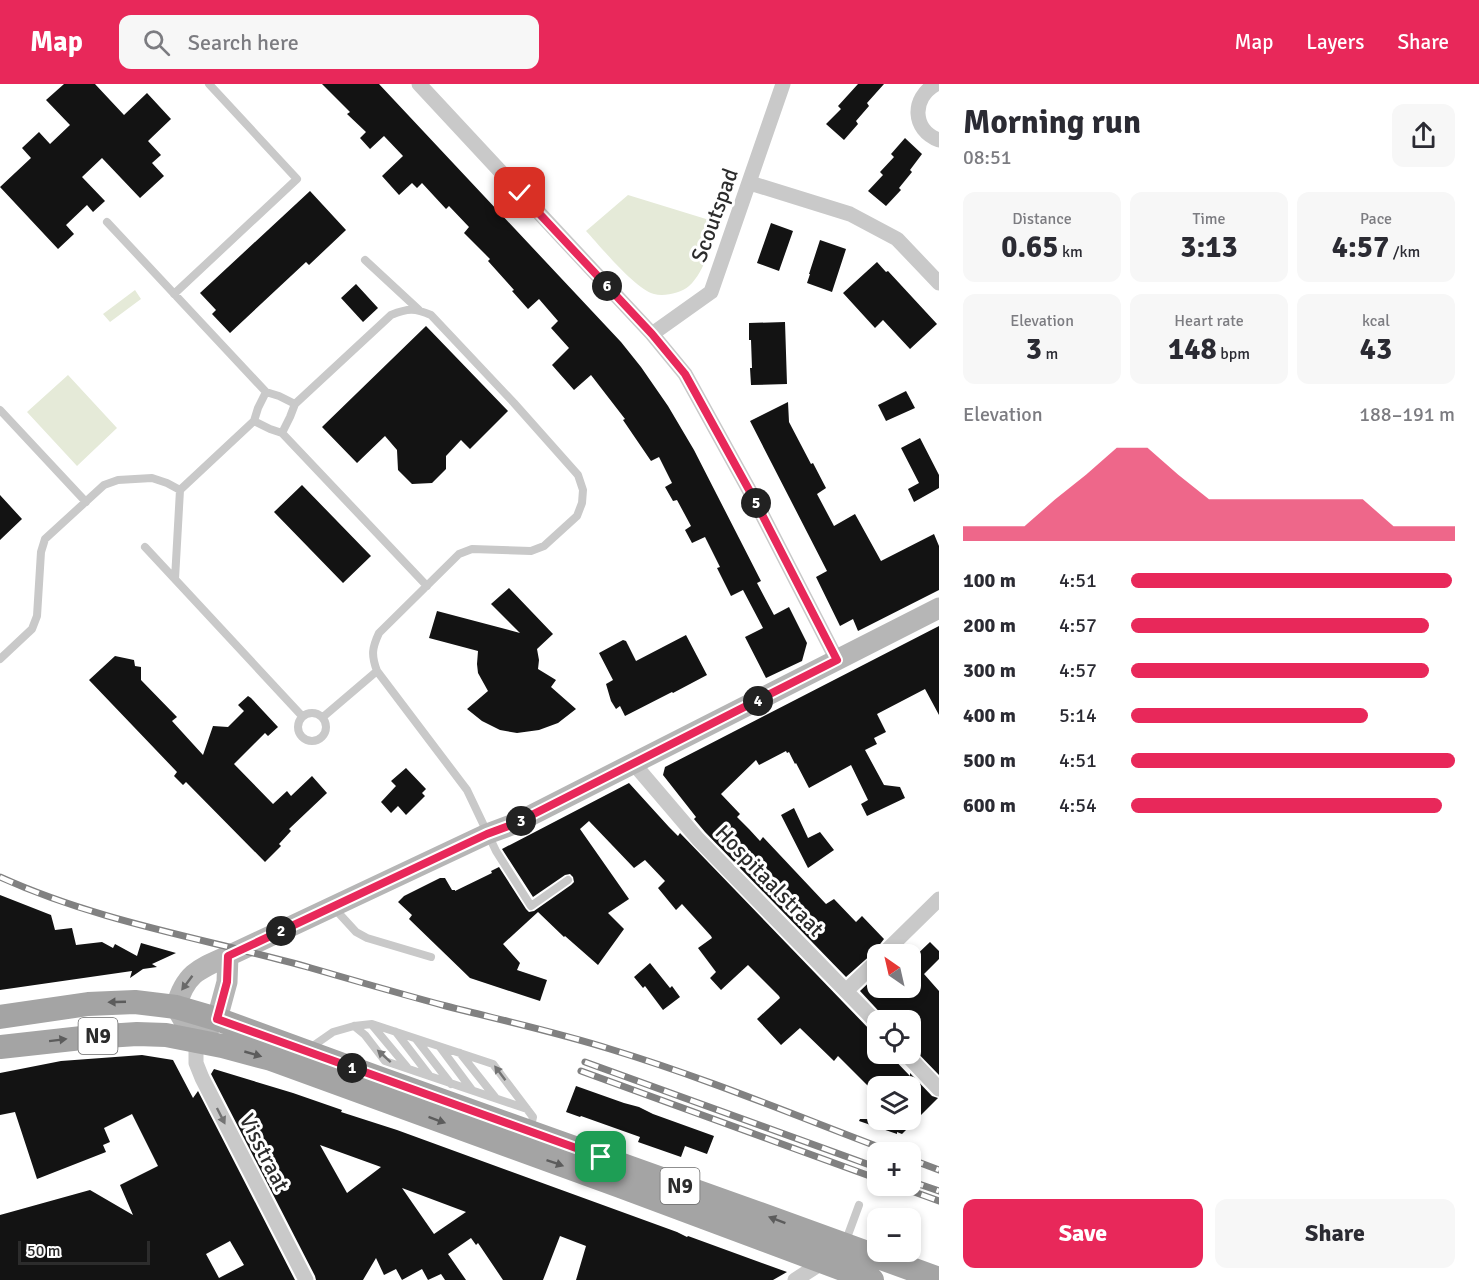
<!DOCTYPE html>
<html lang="en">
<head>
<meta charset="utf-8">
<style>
  :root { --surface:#fff; --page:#f7f7f7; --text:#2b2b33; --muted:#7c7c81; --accent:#e8285a }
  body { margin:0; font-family:Signika,sans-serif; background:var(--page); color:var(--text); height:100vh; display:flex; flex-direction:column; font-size:22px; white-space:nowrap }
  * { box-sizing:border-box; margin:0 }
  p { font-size:20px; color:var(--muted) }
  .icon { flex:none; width:33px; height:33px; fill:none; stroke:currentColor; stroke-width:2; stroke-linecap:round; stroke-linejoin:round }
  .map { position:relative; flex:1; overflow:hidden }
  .panel { display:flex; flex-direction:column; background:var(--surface); width:540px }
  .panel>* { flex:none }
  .needle { width:39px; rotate:326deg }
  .fabs { position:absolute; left:867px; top:860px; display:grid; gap:12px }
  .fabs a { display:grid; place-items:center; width:54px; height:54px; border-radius:12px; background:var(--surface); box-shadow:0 3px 9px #0003; font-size:30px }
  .scale { position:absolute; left:18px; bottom:15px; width:132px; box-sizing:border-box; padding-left:6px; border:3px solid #2c2c2c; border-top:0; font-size:16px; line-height:21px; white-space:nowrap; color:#2c2c2c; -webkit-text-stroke:4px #fff; paint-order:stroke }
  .pin { position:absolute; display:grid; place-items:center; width:51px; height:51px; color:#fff; margin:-26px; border-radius:12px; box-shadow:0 3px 9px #0006 }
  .km { position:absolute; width:30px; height:30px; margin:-15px; border-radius:50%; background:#222; color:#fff; font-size:16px; line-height:30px; text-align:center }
  .round { display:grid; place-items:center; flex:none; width:63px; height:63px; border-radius:12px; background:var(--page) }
  .headline { display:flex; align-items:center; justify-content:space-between; height:102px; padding:0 24px }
  h1 { font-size:33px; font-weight:700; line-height:45px }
  .stats { display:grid; grid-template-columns:repeat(3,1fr); gap:9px; height:102px; padding:6px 24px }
  .stats div { display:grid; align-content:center; border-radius:12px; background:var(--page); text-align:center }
  .stats b { font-size:30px; font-weight:700 }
  .stats small { font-size:16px; font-weight:400 }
  .stats p { font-size:16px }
  .chart { height:168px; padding:12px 24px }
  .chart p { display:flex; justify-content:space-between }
  .chart svg { width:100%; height:108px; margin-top:6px; fill:var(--accent); opacity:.7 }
  .primary-button { display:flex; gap:12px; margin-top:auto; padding:12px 24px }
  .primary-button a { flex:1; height:69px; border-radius:12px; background:var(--accent); color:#fff; font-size:24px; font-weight:700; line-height:69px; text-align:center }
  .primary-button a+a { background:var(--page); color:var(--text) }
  ul { padding:0 24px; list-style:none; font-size:20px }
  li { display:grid; grid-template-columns:96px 72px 1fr; align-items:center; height:45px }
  li i { height:15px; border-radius:8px; background:var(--accent) }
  header { display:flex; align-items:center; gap:36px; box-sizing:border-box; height:84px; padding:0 30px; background:var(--accent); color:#fff }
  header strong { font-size:28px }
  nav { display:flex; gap:33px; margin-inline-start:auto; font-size:21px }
  .search { width:420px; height:54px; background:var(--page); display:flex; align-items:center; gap:15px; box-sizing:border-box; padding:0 21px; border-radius:12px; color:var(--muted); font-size:22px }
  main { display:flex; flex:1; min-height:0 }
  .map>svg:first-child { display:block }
  .green { fill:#e5ead8 }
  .building { fill:#131313; fill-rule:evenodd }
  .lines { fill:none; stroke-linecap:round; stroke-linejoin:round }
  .lane { stroke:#c9c9c9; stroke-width:8 }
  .street { stroke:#c9c9c9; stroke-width:15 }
  .secondary { stroke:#b6b6b6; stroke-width:21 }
  .primary { stroke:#a4a4a4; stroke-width:24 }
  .rail-casing { stroke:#818181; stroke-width:7 }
  .rail { stroke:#fff; stroke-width:4.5; stroke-dasharray:14; stroke-linecap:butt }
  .oneway { fill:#6a6a6a }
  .oneway2 { fill:#5c5c5c }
  .oneway3 { fill:#737373 }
  .route-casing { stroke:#fff; stroke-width:12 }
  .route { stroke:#e8285a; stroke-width:8 }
  .labels { text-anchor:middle; stroke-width:6; stroke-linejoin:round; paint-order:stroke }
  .shield { fill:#fff; stroke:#6b6b6b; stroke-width:1.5 }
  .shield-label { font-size:21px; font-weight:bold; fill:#2c2c2c }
  .street-label { font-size:22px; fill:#2c2c2c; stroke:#fff }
</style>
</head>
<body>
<header>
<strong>Map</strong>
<div class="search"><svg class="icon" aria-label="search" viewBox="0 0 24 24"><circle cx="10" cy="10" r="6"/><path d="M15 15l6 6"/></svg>Search here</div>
<nav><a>Map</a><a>Layers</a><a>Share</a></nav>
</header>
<main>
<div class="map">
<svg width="939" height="1196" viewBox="0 0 939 1196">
  <rect width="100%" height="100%" fill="#fff"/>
  <path class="green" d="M628,111L719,139C712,158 704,189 689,202C681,209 664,213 654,210C636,206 600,162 586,147Z
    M135,206L141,215L110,238L103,230Z
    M68,291L117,344L77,382L27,328Z"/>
  <path class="building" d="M64,0H95L124,31L147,9L171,35L148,57L161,71L152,79L164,92L140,114L102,74L82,93L105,117L93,128L87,121L66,141L74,150L58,165L0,103L31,74L22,64L39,48L50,60L70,41L46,16Z
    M322,0H379L621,258L641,283L668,322L694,366L761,497L757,499L774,531L789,523L807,559L802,577L766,594L745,553L763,544L743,506L731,512L717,484L720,483L705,453L692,459L685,446L691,442L677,416L673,417L665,403L672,399L659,373L651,377L623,336L625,335L591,291L574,306L552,281L569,264L551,244L558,237L539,215L528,225L512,207L514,206L488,177L490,175L464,149L469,143L449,122L446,125L422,99L417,104L412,99L399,111L382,92L403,72L384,52L370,65L360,54L366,48L347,30L350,28Z
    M858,0H884L867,19L869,22L856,37L858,40L844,56L826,40L841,25L838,22Z
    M905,54L922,70L910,86L912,88L899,104L901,106L886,122L868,107L883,91L880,88L894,73L891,70Z
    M310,107L346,146L309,181L306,178L230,249L212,230L216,226L200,209Z
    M771,139L793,147L779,187L757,179Z
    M820,156L846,165L832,208L807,199L810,190H809Z
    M877,178L886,188L888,187L937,240L910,265L883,236L875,244L843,209Z
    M356,200L378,224L363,238L341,214Z
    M785,238L787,300L751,301L750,284H752L751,256H749V239Z
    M426,242L508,327L470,365L461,356L446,372V385L432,399L412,400L398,386L397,366L385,352L357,379L322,343Z
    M906,307L915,324L886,337L878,321Z
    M788,318L789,338L811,380L813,379L826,404L817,410L834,442L855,430L881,477L934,450L939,462V506L858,547L853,535L840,542L816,493L827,487L750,337Z
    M920,354L939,391V404L914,418L908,405L919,399L901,364Z
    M302,401L371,472L343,499L274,428Z
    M0,411L22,435L0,456Z
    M509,504L553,550L537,565L539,576L538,585L556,596L551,603L576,625L558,639L539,646L517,649L500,646L482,637L467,625L488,607L478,589L477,580L478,567L429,554L437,527L520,549L491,520Z
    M939,542V631L925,605L877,630L886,648L874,654L877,660L865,666L884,701L900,703L905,714L867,732L861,720L868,716L851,681L809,704L796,679L795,680L789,668L787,669L786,667L759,681L756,676L721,710L740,730L737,733L749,745L760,757L763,753L826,820L834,815L856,838L862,832L884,855L874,868L846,893L705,748L694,735L696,733L663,691L665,683Z
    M686,551L707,591L673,609L672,608L625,632L620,622L616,625L611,617L606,600L613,596L599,569L623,556L626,557L636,577Z
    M115,572L134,576L135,582L141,583V596L177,633L172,637L203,671L213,642L228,643L244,627L238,621L248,612L251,614L278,643L268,652L265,649L234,680L273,720L287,707L291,712L312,692L327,709L289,745L291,747L279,760L281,762L265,778L186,698L183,701L174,692L177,688L89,596Z
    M406,684L426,705L422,709L425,712L406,731L398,722L391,729L381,718L396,702L391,697Z
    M629,699L669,743L678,752L680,749L871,947L878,949V969H888L910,992V989L932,1012L938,1014L902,1050L897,1048V1050L859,1037L860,1035H910V1002H878V1012L838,972L834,977L800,944L781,961L757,935L780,914L779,912L748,881L721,906L710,894L716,888L698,864L712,854L711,852L682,820L676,826L658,804L665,797L645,776L634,784L589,737L580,745L629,815L608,829L624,845L598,881L565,852L564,853L538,828L503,860L520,879L517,886L547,896L540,917L470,894L409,835L412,831L398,818L404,812L440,794H445L452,806H455V807L492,789L491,787L499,783L526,825L529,828L534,827L571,801L574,798L573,793L570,790L565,791L533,813L502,765Z
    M794,724L808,754L820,748L834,766L808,784L781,731Z
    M0,811L51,831L55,846L72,844L76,861L102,858L113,864L115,860L137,872L141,859L176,869L152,880L157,883L143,885L130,894L132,887L0,906Z
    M930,858L939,867V875L924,890L939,907V991L910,961V936H887L860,907L878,890V903H910V877Z
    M650,879L670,904L672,902L680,913L663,926L645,902L643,904L634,893Z
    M142,971L173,976L193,1014L198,1007L295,1196H0V1131L90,1106L133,1131L120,1101L158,1082L132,1030L104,1044L110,1058L103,1061L106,1068L37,1095L15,1028L0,1031V989L61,977ZM230,1157L244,1181L219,1194L206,1170Z
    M214,985L293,1009L342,1026L341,1028L397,1046L677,1148L687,1153L688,1152L787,1188L773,1196H576L586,1162L560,1152L543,1196H503L478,1159L476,1161L471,1154L448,1170L466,1196H445L441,1190L428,1196L422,1185L402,1196L396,1185L384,1191L376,1174L363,1196H316L315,1192L211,990ZM320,1061L381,1083L347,1109ZM402,1104L466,1128L434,1150Z
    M576,1002L624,1019L639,1023L653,1030L714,1052L707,1070L685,1062L681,1073L638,1058L640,1053L581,1032L580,1033L566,1028Z"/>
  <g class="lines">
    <path class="lane" d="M107,138L266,308
      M365,176L419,226
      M174,210L297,95L209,0
      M266,308L279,312L295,320L290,333L282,349L270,345L254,337L258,324Z
      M295,320L391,231C408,224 415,224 431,231L514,319L578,391L583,406L582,419L577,432L544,462L531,467L472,465L459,470L379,549C372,564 371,571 377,587L467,706L496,767L531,822L568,796
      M0,326L86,418
      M282,349L427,502
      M180,406L254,337
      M145,463L302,632
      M0,575L32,545L37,532L41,468L45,455L104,401L118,396L152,394L167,399L180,406L175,495
      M298 643a14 14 0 1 1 28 0a14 14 0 1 1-28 0Z
      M323,633L377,587
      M334,824L356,848L367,854L431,873
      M372,941L407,983
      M354,942L365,951L385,977L527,1025
      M396,948L429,991
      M416,955L451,1000
      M440,963L472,1006
      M310,964L333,948L354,942L372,940L493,980L533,1033L530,1046
      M460,969L495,1013
      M845,1159L859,1121"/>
    <path class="street" d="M419,0L652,250L685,290L753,413L837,576
      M936,0C911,14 912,46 939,56
      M750,99L850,130L897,155L939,199
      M652,250L711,208L783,0
      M634,680L698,755L878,940
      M883,870L939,815
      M846,907L878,876
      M196,958V979L202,994L306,1196
      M905,969L939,1005
      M795,1196L823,1178L825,1173"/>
    <path class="secondary" d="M228,872L227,898L217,935L196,958L176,923C185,890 198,885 228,872L487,750L514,740L939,524"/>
    <path class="primary" d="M0,933L88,920L135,918L176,923L217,935L373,992L757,1129L939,1195
      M0,963L91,953L137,950L166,951L222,962L271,975L620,1102L872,1196"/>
    <g class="rail-casing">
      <path id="rail" d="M0,793C99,838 207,855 311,884C356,897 401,910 446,922C501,936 556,948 610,965C706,994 799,1033 892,1068
        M585,978L878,1084
        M581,987L878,1095
        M910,1075L939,1086
        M910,1097L939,1107
        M895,1101L939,1117"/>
    </g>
    <use href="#rail" class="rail"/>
  </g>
  <defs><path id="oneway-solid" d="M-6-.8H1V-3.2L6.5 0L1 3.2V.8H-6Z" transform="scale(1.5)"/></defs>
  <use class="oneway" href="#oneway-solid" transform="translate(187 899) rotate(127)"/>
  <g class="oneway2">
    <use href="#oneway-solid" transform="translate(117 918) rotate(178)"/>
    <use href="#oneway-solid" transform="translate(58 956) rotate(-7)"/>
    <use href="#oneway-solid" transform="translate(253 970) rotate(16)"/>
    <use href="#oneway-solid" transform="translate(437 1036) rotate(20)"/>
    <use href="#oneway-solid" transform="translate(555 1079) rotate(19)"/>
    <use href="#oneway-solid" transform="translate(777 1136) rotate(-159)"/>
  </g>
  <g class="oneway3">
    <use href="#oneway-solid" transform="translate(384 972) rotate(-138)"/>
    <use href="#oneway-solid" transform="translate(500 989) rotate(-127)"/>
    <use href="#oneway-solid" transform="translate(221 1032) rotate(63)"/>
  </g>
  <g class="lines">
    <g class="route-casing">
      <path id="route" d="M520,109L652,250L685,290L753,413L837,576L514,740L487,750L228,872L227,898L217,935L601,1073"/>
    </g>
    <use href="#route" class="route"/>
  </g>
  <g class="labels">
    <g class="shield">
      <rect x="78.5" y="934" width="39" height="36" rx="4.5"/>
      <rect x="660.5" y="1084" width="39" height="36" rx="4.5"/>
    </g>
    <g class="shield-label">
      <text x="98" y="959">N9</text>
      <text x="680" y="1109">N9</text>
    </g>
    <g class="street-label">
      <text transform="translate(714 131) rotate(-70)" y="8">Scoutspad</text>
      <text transform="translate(770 796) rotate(46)" y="8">Hospitaalstraat</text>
      <text transform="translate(265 1068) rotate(63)" y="8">Visstraat</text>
    </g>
  </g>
</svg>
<div class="fabs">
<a><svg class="needle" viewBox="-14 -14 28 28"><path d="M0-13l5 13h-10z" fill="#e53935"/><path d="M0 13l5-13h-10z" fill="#7c7c81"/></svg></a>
<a><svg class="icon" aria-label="locate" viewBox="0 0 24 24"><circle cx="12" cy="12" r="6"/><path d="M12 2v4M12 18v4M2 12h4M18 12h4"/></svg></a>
<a><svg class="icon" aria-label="layers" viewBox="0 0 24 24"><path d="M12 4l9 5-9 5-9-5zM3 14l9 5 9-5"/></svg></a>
<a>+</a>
<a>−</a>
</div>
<div class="scale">50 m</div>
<div class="pin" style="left:601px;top:1073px;background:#1e9e55"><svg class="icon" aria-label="arrive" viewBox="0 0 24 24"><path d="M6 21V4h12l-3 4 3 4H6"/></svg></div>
<div class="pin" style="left:520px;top:109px;background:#d93025"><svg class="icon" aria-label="check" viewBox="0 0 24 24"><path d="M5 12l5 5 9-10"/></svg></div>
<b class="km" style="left:352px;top:984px">1</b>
<b class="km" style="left:281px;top:847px">2</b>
<b class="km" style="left:521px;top:737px">3</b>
<b class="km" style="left:758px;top:617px">4</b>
<b class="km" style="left:756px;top:419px">5</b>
<b class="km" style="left:607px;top:202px">6</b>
</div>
<section class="panel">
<div class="headline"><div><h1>Morning run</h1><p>08:51</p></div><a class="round"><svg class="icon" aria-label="share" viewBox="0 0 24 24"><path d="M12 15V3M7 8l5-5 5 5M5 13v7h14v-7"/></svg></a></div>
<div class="stats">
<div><p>Distance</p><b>0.65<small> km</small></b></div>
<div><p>Time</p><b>3:13</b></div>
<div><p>Pace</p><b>4:57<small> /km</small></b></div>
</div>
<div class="stats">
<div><p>Elevation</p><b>3<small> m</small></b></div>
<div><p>Heart rate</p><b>148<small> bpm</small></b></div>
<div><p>kcal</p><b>43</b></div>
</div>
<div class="chart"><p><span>Elevation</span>188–191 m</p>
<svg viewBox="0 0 160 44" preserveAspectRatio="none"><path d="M0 44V38L10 38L20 38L30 27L40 17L50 6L60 6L70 17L80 27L90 27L100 27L110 27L120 27L130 27L140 38L150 38L160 38V44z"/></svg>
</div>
<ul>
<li><b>100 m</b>4:51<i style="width:99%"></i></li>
<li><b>200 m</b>4:57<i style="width:92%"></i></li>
<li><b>300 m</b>4:57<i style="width:92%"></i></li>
<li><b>400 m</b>5:14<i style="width:73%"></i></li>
<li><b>500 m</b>4:51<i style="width:100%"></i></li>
<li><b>600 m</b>4:54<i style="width:96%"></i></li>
</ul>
<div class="primary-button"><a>Save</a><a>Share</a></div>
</section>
</main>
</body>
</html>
